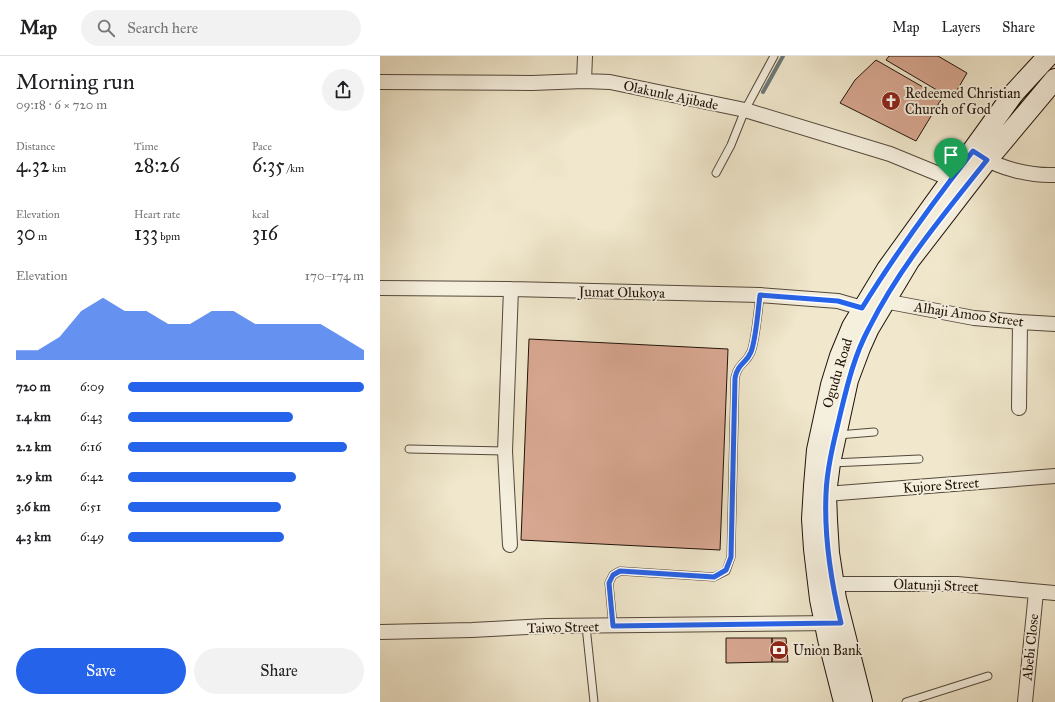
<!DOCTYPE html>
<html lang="en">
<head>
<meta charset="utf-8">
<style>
  :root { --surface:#fff; --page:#f2f2f2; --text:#202124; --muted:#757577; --line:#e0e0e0; --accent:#2563eb }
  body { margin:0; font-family:"IM FELL Great Primer",serif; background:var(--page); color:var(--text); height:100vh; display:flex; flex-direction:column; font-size:15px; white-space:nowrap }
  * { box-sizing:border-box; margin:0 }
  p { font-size:13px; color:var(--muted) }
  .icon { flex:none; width:22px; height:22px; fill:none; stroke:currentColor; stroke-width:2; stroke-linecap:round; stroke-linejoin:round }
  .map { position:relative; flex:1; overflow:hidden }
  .panel { display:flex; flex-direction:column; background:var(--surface); width:380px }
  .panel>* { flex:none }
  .pin { position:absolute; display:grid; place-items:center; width:34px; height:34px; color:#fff; margin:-41px -17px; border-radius:50% 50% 50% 0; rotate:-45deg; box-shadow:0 0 4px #0007 }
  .pin .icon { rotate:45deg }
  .round { display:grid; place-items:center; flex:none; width:42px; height:42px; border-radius:21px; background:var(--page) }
  .overview { display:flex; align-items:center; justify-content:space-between; height:68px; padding:0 16px }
  h1 { font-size:22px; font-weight:600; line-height:30px }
  .metrics { display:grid; grid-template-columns:repeat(3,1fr); gap:6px; height:68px; padding:4px 16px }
  .metrics div { display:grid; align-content:center }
  .metrics b { font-size:20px; font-weight:600 }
  .metrics small { font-size:11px; font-weight:400 }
  .metrics p { font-size:11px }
  .chart { height:112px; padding:8px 16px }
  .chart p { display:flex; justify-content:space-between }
  .chart svg { width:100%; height:72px; margin-top:4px; fill:var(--accent); opacity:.7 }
  .primary-button { display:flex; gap:8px; margin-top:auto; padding:8px 16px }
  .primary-button a { flex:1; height:46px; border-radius:24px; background:var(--accent); color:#fff; font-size:16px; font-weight:600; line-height:46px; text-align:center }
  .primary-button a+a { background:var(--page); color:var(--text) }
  ul { padding:0 16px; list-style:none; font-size:13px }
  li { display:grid; grid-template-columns:64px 48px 1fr; align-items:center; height:30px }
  li i { height:10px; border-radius:5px; background:var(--accent) }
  header { display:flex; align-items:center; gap:24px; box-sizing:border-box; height:56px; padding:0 20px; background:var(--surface); border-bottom:1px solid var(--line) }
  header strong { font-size:19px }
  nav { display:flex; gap:22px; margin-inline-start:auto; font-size:14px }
  .search { width:280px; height:36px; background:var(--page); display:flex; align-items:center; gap:10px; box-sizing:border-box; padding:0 14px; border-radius:22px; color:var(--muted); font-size:15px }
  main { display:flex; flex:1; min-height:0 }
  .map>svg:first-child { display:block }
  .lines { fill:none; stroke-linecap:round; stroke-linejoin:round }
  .stream { stroke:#6c7978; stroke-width:4 }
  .building { fill:#d8a791; stroke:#201309 }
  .lane-casing { stroke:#54483a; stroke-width:9 }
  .street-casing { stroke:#54483a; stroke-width:16 }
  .secondary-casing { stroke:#201309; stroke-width:22 }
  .lane { stroke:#f5efde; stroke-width:7 }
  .street { stroke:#f5efde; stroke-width:14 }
  .secondary { stroke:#f5efde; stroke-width:20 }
  .route-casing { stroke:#fff; stroke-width:8 }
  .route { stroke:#2563eb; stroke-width:5 }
  .labels { text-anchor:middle; stroke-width:4; stroke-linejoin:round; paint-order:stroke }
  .poi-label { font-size:14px; fill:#201309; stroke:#f5efde; text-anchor:start }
  .street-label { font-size:14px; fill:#201309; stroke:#f5efde }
</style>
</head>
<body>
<header>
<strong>Map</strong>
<div class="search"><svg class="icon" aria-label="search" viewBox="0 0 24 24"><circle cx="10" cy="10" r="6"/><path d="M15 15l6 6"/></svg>Search here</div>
<nav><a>Map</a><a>Layers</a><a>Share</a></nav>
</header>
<main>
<section class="panel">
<div class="overview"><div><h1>Morning run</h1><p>09:18 · 6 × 720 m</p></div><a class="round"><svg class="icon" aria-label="share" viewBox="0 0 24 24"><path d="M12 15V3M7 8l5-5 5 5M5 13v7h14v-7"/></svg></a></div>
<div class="metrics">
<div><p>Distance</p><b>4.32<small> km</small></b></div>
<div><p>Time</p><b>28:26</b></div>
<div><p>Pace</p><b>6:35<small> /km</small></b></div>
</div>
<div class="metrics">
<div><p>Elevation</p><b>30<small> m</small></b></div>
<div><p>Heart rate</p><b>133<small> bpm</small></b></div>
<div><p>kcal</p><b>316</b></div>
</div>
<div class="chart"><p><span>Elevation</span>170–174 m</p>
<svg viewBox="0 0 160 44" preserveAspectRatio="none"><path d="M0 44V38L10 38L20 30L30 14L40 6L50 14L60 14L70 22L80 22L90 14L100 14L110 22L120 22L130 22L140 22L150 30L160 38V44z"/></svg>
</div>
<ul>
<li><b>720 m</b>6:09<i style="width:100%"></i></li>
<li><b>1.4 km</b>6:43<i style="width:70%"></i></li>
<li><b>2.2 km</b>6:16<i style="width:93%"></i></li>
<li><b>2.9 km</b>6:42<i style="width:71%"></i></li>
<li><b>3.6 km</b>6:51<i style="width:65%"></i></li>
<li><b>4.3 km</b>6:49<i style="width:66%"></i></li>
</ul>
<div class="primary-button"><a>Save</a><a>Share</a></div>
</section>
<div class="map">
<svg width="675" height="646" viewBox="0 0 675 646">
  <rect width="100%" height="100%" fill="#f0e7cc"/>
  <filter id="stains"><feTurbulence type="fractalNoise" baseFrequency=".005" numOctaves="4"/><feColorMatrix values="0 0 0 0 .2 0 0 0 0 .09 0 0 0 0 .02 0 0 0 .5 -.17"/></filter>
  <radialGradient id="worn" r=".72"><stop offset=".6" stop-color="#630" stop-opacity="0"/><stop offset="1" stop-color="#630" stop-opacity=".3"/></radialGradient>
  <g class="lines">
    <path class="stream" d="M383,36L403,0"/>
  </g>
  <path class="building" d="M509,0H558L587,17L572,43L506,4Z
    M496,4L562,42L536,85L460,47L475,24Z
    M149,283L348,293L340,494L141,484Z
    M346,582H392V606L346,607Z
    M392,582H406L408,606H392Z"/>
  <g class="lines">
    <g class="lane-casing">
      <path id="lane" d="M336,117L351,89L365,54L394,0
        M458,379L494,376
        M29,393L125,395
        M452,407L539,403
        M206,570L214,646
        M233,570L229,527L233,519L240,515L334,521L346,515L351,501L355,322C358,307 366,308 371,296C376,283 378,254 380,239
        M526,646L608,620"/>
    </g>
    <g class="street-casing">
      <path id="street" d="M204,25L205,0
        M0,26L152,27L204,25L230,26L365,54L510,98L571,123
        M601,100C621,113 651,120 675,119
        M0,232L131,233L380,239L458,245L482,252
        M504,245L594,262L640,266L675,268
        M639,352L640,266
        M446,438L675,420
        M130,489L125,395L131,233
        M446,528H577L675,537
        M0,576L92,574L167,570L453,567
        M645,646L656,536"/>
    </g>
    <g class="secondary-casing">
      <path id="secondary" d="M464,646L448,583L440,543L434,493L432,463L434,430L437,394L451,329L460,300L472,271L507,213L634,37L668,0
        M482,646L456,543L449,497L447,464L446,438L450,407L468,324L480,292L489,272L529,205L607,104L675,23"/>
    </g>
    <use href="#lane" class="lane"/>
    <use href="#street" class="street"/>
    <use href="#secondary" class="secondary"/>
  </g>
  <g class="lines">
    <g class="route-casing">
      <path id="route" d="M593,95L607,104C565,157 520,210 489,272C475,298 468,326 461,355C455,381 447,410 446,438C444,481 451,525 461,567L233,570L229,527L233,519L240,515L334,521L346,514L351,501L355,322C358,307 366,308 371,296C376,283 378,254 380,239L458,245L482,252C516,197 554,145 593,95Z"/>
    </g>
    <use href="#route" class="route"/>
  </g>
  <defs>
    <g id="church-disc" transform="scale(1)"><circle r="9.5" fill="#8f2418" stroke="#f5efde"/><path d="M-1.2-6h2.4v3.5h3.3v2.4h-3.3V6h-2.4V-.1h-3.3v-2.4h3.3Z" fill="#fff"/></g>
    <g id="bank-disc" transform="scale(1)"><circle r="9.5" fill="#8f2418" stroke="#f5efde"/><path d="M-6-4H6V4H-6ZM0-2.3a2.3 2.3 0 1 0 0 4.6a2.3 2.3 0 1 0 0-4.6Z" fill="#fff"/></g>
  </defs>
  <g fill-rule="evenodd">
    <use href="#church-disc" x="511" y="45"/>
    <use href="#bank-disc" x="399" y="594"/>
  </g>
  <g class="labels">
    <g class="poi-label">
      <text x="525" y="42">Redeemed Christian<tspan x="525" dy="16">Church of God</tspan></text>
      <text x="413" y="599">Union Bank</text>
    </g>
    <g class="street-label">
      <text transform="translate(291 39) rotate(12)" y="5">Olakunle Ajibade</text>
      <text transform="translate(242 236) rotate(1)" y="5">Jumat Olukoya</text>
      <text transform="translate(589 258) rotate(8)" y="5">Alhaji Amoo Street</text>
      <text transform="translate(457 317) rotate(-73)" y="5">Ogudu Road</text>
      <text transform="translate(561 429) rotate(-4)" y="5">Kujore Street</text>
      <text transform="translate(556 529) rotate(2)" y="5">Olatunji Street</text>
      <text transform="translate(183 571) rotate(-1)" y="5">Taiwo Street</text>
      <text transform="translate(650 591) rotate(-84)" y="5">Abebi Close</text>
    </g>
  </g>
  <rect width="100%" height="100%" filter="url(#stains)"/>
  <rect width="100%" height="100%" fill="url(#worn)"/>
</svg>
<div class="pin" style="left:571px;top:123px;background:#1e9e55"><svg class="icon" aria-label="arrive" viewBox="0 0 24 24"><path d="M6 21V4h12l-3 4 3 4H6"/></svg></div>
</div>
</main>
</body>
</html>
